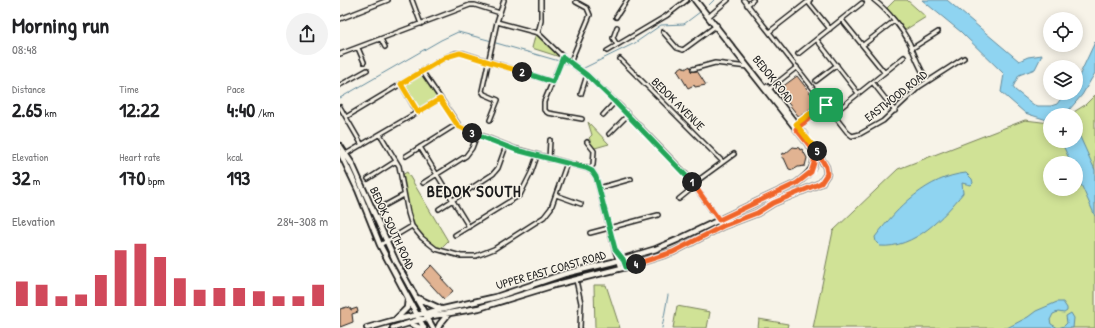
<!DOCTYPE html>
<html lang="en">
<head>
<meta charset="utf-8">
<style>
  :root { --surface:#fff; --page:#f2f2f2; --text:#202124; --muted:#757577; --accent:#d1495b }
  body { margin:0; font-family:"Patrick Hand",sans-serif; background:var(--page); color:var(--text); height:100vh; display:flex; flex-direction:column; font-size:15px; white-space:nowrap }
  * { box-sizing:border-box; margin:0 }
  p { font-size:13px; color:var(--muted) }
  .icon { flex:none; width:22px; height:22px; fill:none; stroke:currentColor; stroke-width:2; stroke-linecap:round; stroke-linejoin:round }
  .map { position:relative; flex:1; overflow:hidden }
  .panel { display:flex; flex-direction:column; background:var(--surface); width:340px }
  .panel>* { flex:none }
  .buttons { position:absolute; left:703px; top:12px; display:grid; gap:8px }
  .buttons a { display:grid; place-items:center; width:40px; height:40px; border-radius:50%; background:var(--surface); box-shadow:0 2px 10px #0003; font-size:20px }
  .pin { position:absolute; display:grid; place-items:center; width:34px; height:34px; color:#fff; margin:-17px; border-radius:8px; box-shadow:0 2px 6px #0006 }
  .km { position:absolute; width:20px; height:20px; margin:-10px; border-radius:50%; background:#222; color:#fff; font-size:11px; line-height:20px; text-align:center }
  .round { display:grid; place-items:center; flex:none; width:42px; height:42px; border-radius:21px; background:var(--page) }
  .head { display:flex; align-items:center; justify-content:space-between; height:68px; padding:0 12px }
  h1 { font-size:22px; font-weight:700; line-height:30px }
  .metrics { display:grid; grid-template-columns:repeat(3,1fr); gap:6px; height:68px; padding:4px 12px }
  .metrics div { display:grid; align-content:center }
  .metrics b { font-size:20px; font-weight:700 }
  .metrics small { font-size:11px; font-weight:400 }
  .metrics p { font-size:11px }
  .chart { height:112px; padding:8px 12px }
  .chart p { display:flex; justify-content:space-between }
  .chart svg { width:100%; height:72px; margin-top:4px; stroke:var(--accent); stroke-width:6 }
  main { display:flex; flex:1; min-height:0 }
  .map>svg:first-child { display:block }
  .green { fill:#d0e296; stroke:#767f59; fill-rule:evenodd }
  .water { fill:#8fd4f1; stroke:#618a9c }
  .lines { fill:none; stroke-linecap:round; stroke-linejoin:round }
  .stream { stroke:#618a9c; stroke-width:1 }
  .building { fill:#e1b392; stroke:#1c1c1c }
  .minor-casing { stroke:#1c1c1c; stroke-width:6 }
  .secondary-casing { stroke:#1c1c1c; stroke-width:8 }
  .minor { stroke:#f7f3e8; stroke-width:3 }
  .secondary { stroke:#f7f3e8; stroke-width:4.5 }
  .split-1-casing { stroke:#fff; stroke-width:8 }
  .split-2-casing { stroke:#fff; stroke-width:8 }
  .split-3-casing { stroke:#fff; stroke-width:8 }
  .split-4-casing { stroke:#fff; stroke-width:8 }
  .split-5-casing { stroke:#fff; stroke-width:8 }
  .split-6-casing { stroke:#fff; stroke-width:8 }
  .split-1 { stroke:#f0652b; stroke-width:5 }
  .split-2 { stroke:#22a559; stroke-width:5 }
  .split-3 { stroke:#f5b400; stroke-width:5 }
  .split-4 { stroke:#22a559; stroke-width:5 }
  .split-5 { stroke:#f0652b; stroke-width:5 }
  .split-6 { stroke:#f5b400; stroke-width:5 }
  .labels { text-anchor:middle; stroke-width:3; stroke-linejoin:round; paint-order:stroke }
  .street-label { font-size:12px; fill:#1c1c1c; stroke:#f7f3e8 }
  .district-label { font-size:16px; font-weight:bold; letter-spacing:1px; fill:#1c1c1c; stroke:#f7f3e8 }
</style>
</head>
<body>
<main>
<section class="panel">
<div class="head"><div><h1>Morning run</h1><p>08:48</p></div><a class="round"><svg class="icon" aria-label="share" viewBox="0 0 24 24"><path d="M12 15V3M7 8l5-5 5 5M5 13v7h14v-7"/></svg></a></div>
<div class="metrics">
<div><p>Distance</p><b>2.65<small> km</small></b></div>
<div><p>Time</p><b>12:22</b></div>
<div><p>Pace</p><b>4:40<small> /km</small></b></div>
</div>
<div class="metrics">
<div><p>Elevation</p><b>32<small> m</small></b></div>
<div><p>Heart rate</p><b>170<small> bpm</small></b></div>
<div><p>kcal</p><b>193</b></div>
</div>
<div class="chart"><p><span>Elevation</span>284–308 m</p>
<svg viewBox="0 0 160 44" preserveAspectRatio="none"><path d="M5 44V29M15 44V31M25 44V38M35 44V37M45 44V25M55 44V10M65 44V6M75 44V14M85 44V27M95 44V34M105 44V33M115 44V33M125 44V35M135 44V38M145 44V38M155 44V31"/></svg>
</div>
</section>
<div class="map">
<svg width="755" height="328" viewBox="0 0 755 328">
  <rect width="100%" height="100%" fill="#f7f3e8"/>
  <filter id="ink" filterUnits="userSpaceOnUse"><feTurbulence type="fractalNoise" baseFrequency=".025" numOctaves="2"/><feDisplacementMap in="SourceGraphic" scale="8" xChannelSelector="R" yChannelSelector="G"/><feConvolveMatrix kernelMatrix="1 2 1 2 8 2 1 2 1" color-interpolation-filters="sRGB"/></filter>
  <g filter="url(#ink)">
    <path class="green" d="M555,0H567L586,17L565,30L547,8Z
      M196,33L221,55L220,57L192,48Z
      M84,72L98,98L78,111L62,86Z
      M755,95V328H473L493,231L558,169L685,120L710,123V141H736V115H729L745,105ZM710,163H736V189H710Z
      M248,122L269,144L255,148L250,143V140L249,138L252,135Z
      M67,172L108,241L100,249C67,234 67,205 62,175Z
      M254,285H266L280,328H255Z
      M337,306L370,312L367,328H333Z
      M419,319L448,324L447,328H418Z"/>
    <path class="water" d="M582,0H607L679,61L688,57L702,55L695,69L679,75L673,87L675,90L694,105L698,106H711L717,104L725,93H736V80L740,74L755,42V73L742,95L729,110L731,115H710V121L685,113L661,92L664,74L621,32Z
      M736,128L755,170V216L736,173V163H731L721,141H736Z
      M626,173L632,179L633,183L631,185L622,183L623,193C604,217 574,249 540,246L536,242L535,237C558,207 587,177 626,173Z
      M717,302H723L727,308V311L724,313L718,312L713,314L710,320L711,324L718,328L724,326L727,323L726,316L731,313L734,318L733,328H667L688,317L696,311Z"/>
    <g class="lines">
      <path class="stream" d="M369,5L374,0
        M156,43L219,61
        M222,62L239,70
        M242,69L295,43L321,25L344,24L360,12
        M0,98L101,40L118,32L152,41
        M322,328L328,295"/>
    </g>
    <path class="building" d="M343,66L345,69L350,66L351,71H357L366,85L355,87L354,85L348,88L337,70Z
      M457,76L478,103L459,117L438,90Z
      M453,147L459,148L460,150L462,149L467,158L465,166L458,167L453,170L449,169L444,158H442L443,153L445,154Z
      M92,265L103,277L101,278L113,291L104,299L82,275Z
      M7,307L10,308L11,310L17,308L18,312L12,314L13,322L0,327V309Z"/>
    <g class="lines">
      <g class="minor-casing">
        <path id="minor" d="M72,0L81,24
          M404,0L507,132L512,136L520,134L543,121L579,87L624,58
          M534,0C548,11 562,28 570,44C576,58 579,68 588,81
          M468,2L490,29
          M407,5L413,0
          M276,17L287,0
          M368,17L388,0
          M0,19L48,0
          M502,20L544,72
          M157,22L198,33L223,57L247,75L282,108L345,173L379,220
          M277,27L273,38L277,45
          M323,32L337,48L343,50L377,25
          M429,32L470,0
          M198,33L201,21V0
          M41,39L45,47
          M477,40L518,93
          M523,45L554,21
          M18,48L24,62
          M571,49L598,32
          M267,51L326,16L347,0
          M0,54L130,5H135L160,13
          M458,54L522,3
          M223,57L204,102V110L208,113L242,119
          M280,59L383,162
          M230,63L250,15L247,8L236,2
          M353,69L375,63L408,67
          M82,71L120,127L176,149L246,168L252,171L256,177L275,251L281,268
          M476,81L497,65
          M533,83L555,111
          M61,84L77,112
          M0,85L27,70
          M428,90L457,67
          M241,94L247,75
          M0,107L22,145
          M499,109L564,57
          M263,115L275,102
          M6,117L106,57L116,53H123L213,82
          M150,120L158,100L144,94L142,91L157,22L164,0
          M455,126L484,103
          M457,127L486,105
          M40,134L59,166L68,213L72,226L82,238L96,249L121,256H136L154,249L204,217L211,208L227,163
          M269,134L288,115
          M247,142L254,151L253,165L249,170
          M80,147L129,227
          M4,155L100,99
          M66,156L117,124
          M209,159L210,140
          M28,179L56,161
          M83,183L126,156L132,148L137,135
          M353,184L394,154
          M259,188L291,179
          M216,195L241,204
          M339,199L355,186
          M42,207L64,195
          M99,209L153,174L158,168L166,146
          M250,233L318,215
          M115,235L180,195L191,173L197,156
          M40,245L72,226
          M275,249L283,259L286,267
          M236,280L241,303L240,328"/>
      </g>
      <g class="secondary-casing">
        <path id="secondary" d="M427,87L465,136
          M0,146L12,164L56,262L93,328
          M0,152L18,190L40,245L84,328
          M77,298L101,309
          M56,319L67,308L68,299
          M71,324L80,328
          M27,328L55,320L156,297L224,274L273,262L316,249L337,240L457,183C469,174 478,166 473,150L355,0
          M53,328L92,316L139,308L214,285L286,267L333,252L383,226L417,213L433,203L481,183L487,174L486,167L474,147
          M98,328L100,324L109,313"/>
      </g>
      <use href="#minor" class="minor"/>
      <use href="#secondary" class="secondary"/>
    </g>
  </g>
  <g class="lines" filter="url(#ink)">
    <g class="split-1-casing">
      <path id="split-1" d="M352,182L379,220L457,183L471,172L474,163V155L473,150L456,129L486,105"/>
    </g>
    <g class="split-2-casing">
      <path id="split-2" d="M182,72L213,82L223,57L247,75L275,102L352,182"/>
    </g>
    <g class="split-3-casing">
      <path id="split-3" d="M132,133L118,126L100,99L78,112L61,84L106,57L120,53L182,72"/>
    </g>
    <g class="split-4-casing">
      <path id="split-4" d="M132,133L176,150L246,168L252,171L256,177L275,249L283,259L286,267L296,264"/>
    </g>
    <g class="split-5-casing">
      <path id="split-5" d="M296,264L333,252L383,226L417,213L433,203L481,183L487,174L486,167L477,151"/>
    </g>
    <g class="split-6-casing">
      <path id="split-6" d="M477,151L456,124L484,103L486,105"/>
    </g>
    <use href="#split-1" class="split-1"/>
    <use href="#split-2" class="split-2"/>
    <use href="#split-3" class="split-3"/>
    <use href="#split-4" class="split-4"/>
    <use href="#split-5" class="split-5"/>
    <use href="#split-6" class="split-6"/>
  </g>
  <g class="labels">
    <g class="street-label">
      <text transform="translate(433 79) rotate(51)" y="4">BEDOK ROAD</text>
      <text transform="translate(556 96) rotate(-38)" y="4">EASTWOOD ROAD</text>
      <text transform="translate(338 104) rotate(45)" y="4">BEDOK AVENUE</text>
      <text transform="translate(52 228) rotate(65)" y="4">BEDOK SOUTH ROAD</text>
      <text transform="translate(211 270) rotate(-16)" y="4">UPPER EAST COAST ROAD</text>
    </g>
    <g class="district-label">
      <text x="134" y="197">BEDOK SOUTH</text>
    </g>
  </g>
</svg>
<div class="buttons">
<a><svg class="icon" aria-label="locate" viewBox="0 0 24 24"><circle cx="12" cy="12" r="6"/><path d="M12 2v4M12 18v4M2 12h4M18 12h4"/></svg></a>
<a><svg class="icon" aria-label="layers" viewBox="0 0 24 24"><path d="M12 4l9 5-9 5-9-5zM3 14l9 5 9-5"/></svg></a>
<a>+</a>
<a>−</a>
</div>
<div class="pin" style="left:486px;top:105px;background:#1e9e55"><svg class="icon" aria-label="arrive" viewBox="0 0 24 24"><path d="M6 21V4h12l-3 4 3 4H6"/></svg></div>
<b class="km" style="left:352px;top:182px">1</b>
<b class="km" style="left:182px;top:72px">2</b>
<b class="km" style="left:132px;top:133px">3</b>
<b class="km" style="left:296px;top:264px">4</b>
<b class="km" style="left:477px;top:151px">5</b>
</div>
</main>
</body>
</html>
